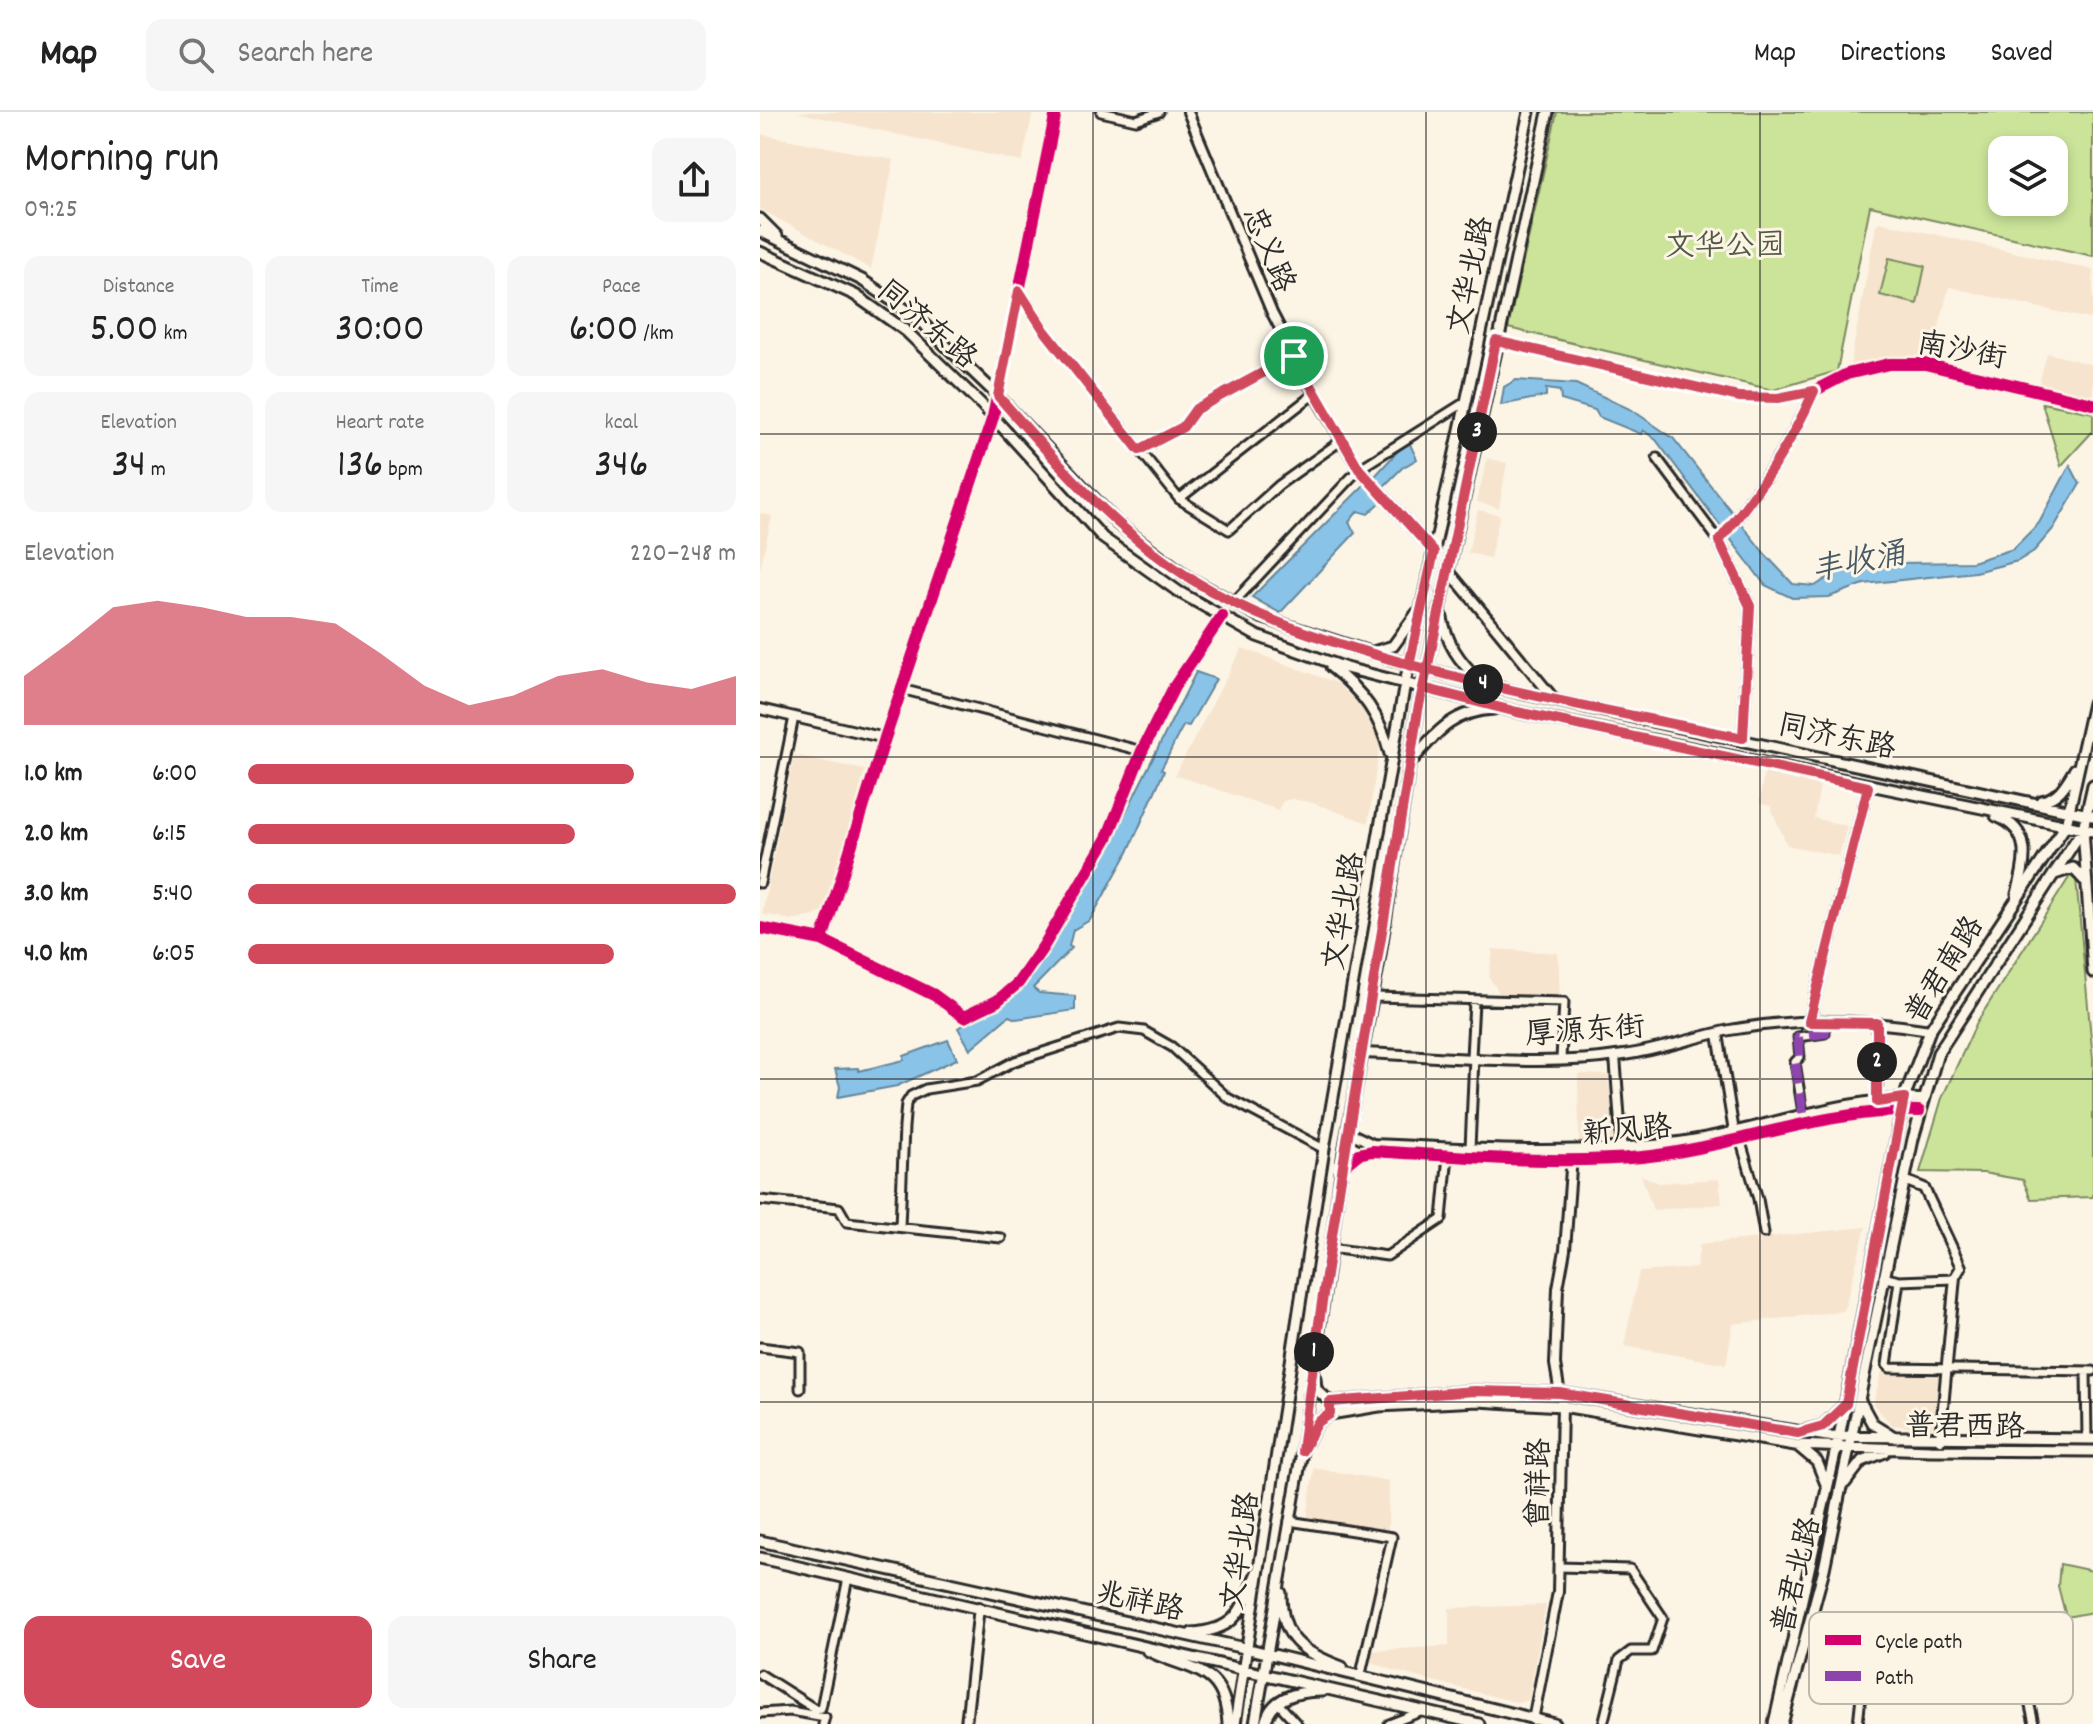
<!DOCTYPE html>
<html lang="en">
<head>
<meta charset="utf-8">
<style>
  :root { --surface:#fff; --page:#f6f6f6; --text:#222; --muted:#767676; --line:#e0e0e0; --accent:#d1495b }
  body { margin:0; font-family:Dekko,"LXGW WenKai TC",sans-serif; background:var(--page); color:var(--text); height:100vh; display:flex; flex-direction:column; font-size:30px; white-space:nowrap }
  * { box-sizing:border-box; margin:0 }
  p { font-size:26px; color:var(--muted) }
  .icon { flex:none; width:44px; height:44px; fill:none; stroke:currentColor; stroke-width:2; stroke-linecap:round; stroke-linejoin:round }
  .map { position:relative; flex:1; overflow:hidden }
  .details { display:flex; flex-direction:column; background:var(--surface); width:760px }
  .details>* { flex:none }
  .tools { position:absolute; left:1228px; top:24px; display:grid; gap:16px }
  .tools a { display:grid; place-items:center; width:80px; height:80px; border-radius:16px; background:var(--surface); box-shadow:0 4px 12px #0003; font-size:40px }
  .pin { position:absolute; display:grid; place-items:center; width:68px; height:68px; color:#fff; margin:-34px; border:4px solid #fff; border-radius:50%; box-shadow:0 2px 8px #0007 }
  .km { position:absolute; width:40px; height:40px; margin:-20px; border-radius:50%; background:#222; color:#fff; font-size:22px; line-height:40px; text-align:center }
  .round { display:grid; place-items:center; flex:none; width:84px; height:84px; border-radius:16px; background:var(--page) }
  .headline { display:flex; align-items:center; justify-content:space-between; height:136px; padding:0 24px }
  h1 { font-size:44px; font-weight:600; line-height:60px }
  .stats { display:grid; grid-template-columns:repeat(3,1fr); gap:12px; height:136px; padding:8px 24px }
  .stats div { display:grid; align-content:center; border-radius:16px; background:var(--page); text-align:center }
  .stats b { font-size:40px; font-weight:600 }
  .stats small { font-size:22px; font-weight:400 }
  .stats p { font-size:22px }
  .chart { height:224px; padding:16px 24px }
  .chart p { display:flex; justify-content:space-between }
  .chart svg { width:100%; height:144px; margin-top:8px; fill:var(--accent); opacity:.7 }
  .action { display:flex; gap:16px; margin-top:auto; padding:16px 24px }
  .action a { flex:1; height:92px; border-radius:16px; background:var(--accent); color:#fff; font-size:32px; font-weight:600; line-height:92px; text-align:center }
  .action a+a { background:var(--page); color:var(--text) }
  ul { padding:0 24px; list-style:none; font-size:26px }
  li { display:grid; grid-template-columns:128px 96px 1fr; align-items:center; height:60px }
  li i { height:20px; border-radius:10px; background:var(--accent) }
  header { display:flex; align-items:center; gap:48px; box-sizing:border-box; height:112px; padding:0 40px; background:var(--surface); border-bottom:2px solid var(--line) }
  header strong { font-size:38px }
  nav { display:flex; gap:44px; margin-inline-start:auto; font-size:28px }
  .search { width:560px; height:72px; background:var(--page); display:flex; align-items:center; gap:20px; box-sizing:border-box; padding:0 28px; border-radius:16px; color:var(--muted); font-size:30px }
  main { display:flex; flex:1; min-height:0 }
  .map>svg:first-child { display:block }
  .built { fill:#f6e4ce }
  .green { fill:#cbe49a; stroke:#7b8862; stroke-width:2; fill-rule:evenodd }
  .water { fill:#8ac3e8; stroke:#64869c; stroke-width:2 }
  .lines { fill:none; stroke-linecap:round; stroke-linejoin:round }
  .minor-casing { stroke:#2b2b2b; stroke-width:13 }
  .tertiary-casing { stroke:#2b2b2b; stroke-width:14 }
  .secondary-casing { stroke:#2b2b2b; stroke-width:15 }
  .minor { stroke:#fcf5e5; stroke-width:7 }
  .tertiary { stroke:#fcf5e5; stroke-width:8 }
  .secondary { stroke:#fcf5e5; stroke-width:9 }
  .quiet { stroke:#8e44ad; stroke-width:10; stroke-dasharray:20 10; stroke-linecap:butt }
  .cycleway-casing { stroke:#fcf5e5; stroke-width:17 }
  .cycleway { stroke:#d6006c; stroke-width:12 }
  .route-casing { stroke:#fff; stroke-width:16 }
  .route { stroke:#d1495b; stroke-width:10 }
  .grid { fill:none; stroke:#2b2b2b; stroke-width:2; stroke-opacity:0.55 }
  .labels { text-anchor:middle; stroke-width:6; stroke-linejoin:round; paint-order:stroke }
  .park-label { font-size:30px; fill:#535947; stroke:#fcf5e5 }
  .street-label { font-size:30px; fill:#2b2b2b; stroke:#fcf5e5 }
  .water-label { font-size:32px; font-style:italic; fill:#485964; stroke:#fcf5e5 }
  .key { fill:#fcf5e5; stroke:#bdb8ad; stroke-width:2 }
  .key-label { font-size:22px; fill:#2b2b2b }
</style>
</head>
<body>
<header>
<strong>Map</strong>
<div class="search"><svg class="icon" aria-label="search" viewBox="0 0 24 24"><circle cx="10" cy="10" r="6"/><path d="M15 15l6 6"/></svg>Search here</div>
<nav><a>Map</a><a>Directions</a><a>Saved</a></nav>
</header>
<main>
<section class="details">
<div class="headline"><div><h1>Morning run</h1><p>09:25</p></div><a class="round"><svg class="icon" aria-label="share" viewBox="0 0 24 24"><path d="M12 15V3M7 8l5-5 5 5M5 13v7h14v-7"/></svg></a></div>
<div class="stats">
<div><p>Distance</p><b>5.00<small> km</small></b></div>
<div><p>Time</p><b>30:00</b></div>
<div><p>Pace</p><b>6:00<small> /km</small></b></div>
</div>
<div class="stats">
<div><p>Elevation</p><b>34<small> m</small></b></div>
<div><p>Heart rate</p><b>136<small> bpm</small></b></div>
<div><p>kcal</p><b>346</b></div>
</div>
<div class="chart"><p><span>Elevation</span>220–248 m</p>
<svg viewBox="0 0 160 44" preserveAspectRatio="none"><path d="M0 44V29L10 19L20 8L30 6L40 8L50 11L60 11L70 13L80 22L90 32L100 38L110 35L120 29L130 27L140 31L150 33L160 29V44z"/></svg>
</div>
<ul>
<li><b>1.0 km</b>6:00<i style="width:79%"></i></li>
<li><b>2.0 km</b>6:15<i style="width:67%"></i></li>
<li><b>3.0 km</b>5:40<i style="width:100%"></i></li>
<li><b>4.0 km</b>6:05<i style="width:75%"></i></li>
</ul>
<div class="action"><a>Save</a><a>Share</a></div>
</section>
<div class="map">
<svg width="1333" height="1612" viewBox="0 0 1333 1612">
  <rect width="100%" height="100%" fill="#fcf5e5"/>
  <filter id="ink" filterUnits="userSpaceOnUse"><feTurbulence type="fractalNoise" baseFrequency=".0125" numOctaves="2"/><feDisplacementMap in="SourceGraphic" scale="16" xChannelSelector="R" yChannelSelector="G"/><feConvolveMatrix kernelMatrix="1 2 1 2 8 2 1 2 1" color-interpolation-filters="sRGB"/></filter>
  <g filter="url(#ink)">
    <path class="built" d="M36,0H273L262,50Z
      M0,22L134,48L111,157L0,97Z
      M1120,110L1333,158V208L1189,175L1171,247L1133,246L1090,254L1116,113Z
      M1287,241L1333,253V285L1279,272Z
      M727,346L747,351L739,396L717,390Z
      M718,398L740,403L730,446L708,441Z
      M0,401L12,404L0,457Z
      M482,536L577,571L614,607L620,632L608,711L553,691L532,687L523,689L518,698L415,663Z
      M34,643L105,658L68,796L54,804L32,808L2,802Z
      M1004,661L1060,674L1054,706L1087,714L1079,744L1027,733L1010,694L999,691Z
      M733,837L798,841L800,884L742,885L729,865Z
      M818,962L848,963L855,1030L819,1032Z
      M881,1063L899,1071L959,1067L962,1092L893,1098Z
      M1106,1115L1084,1199L973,1212L966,1252L864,1234L879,1160L936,1156L940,1132Z
      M1122,1259L1179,1265L1172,1318L1132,1313L1113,1292Z
      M554,1356L629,1369L628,1420L547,1407Z
      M786,1493L768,1589L755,1590L641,1561L608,1549V1539L689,1534V1496Z"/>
    <path class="green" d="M797,0H1333V144L1110,94L1077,259L1013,278L748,216ZM1242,38H1294V90H1242Z
      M1129,146L1165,154L1157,192L1120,183Z
      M1282,291L1333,301V319L1301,354Z
      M1310,764L1316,767L1333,947V1085L1271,1087L1263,1068L1223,1061L1160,1060L1182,986L1217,910Z
      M1300,1452L1333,1459V1500L1306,1505L1298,1474Z"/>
    <path class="water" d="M756,268L816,272L872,298L913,326L1005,442L1033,472L1055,474L1075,461L1139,451L1212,450L1253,437L1279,411L1310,353L1320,372L1293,417L1274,439L1258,449L1215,460L1104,472L1069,485L1032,486L1005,473L896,328L883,318L881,322L839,305L835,298L801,288L800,279L786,277V284L741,293L744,275Z
      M648,328L657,347L642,356L623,375L614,365Z
      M606,371L621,390L608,402L598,399L589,410L595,421L520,501L492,485Z
      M436,560L456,567L429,614L424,613C414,628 410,643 401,657L404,659L368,740L330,808L313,818L309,834L312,836L273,876L279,881L315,884V898L256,907L249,904L210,937L198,916L241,893L272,859L343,746Z
      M188,928L197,947L137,974L78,985L80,975L75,957L98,956L99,959L144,948V944Z"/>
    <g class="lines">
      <g class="minor-casing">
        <path id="minor" d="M341,0L376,8L399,0
          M259,179L284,218L419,387L469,418L519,373L582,328
          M379,338L423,315L436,297L534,244
          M897,346L959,429
          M419,387L554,282
          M473,491L599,357L707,289
          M141,577L382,639
          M0,771L34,605
          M62,828L174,883L204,905L237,889L258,871L283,835L347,726L382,639L414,575L462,504
          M613,885L804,890L801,947
          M711,945L714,890
          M1043,1001L1035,950L1040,945L1038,925L1065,921L1064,910
          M980,1027L998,1087L1004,1121
          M710,1036L714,945
          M0,1088L79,1096L87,1110L241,1126
          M140,1115L144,1015L146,992L151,984L166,977L217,969L255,949L359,916L384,919L412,935L468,986L564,1037
          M570,1136L627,1144L682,1107L688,1043
          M1123,1165L1139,1169L1194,1167
          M1139,1169L1127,1253L1130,1256L1333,1259
          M0,1235L40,1240V1277
          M1326,1259L1327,1327
          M529,1409L632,1425L601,1562
          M799,1455L870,1457L903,1506L892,1539H871L859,1548L843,1612
          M0,1562L55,1597L61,1596L88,1466
          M517,1590L537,1612
          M0,1601L30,1599L65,1605L63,1612
          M629,1612L663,1599
          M1098,1612L1102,1575L1107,1570L1166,1555L1178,1582L1259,1570L1266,1576L1274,1612"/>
      </g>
      <g class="tertiary-casing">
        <path id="tertiary" d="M428,0L512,201L554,282L599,357L674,440
          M736,229L979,285L1018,286L1054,279L1087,262L1129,252H1165L1333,292
          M688,458L795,588
          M0,597L125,626
          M983,626L990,494L959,429C997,381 1029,335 1054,279
          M0,816L62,828L125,626L233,305L296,0
          M1049,910L1108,675
          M958,922L974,1020
          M602,941C686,944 781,956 864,943C900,938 935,925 970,918C1035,906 1105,907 1170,918
          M855,944L862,1039
          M1117,990V911
          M588,1020L613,1032C713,1037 812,1043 911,1031C996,1021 1076,984 1162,987
          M582,1055L598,1042L612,1039C702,1044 792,1053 882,1045C975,1035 1066,996 1159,999
          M1144,1068L1164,1076L1201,1155L1195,1165L1180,1328
          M773,1608L798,1480L802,1294L795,1252L798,1176L805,1138L812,1044
          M206,1612L219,1495"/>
      </g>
      <g class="secondary-casing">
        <path id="secondary" d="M0,107L17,124
          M0,119L102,168L155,204L234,280L358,412L429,466L501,505L649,553L761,581L1333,704
          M0,140L95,183L146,219L223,294L343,426L419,480L497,524L586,556L757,600L1333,719
          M681,502C687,532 698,548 720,569
          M610,541L633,534L657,501
          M571,555C603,580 620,603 630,642
          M650,651C676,621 692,599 734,597
          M1333,673L1323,717L1333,860
          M1281,689C1299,686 1306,672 1315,657
          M1236,704C1273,718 1266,750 1257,782
          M1295,762L1313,756L1324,768
          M555,1266L556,1277L570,1290L714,1279L800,1281L1067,1324L1333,1327
          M1100,1289L1112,1311L1136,1326
          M1043,1319L1063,1314L1086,1292
          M547,1330L558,1310L570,1302L619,1294L718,1289L802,1294L1035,1333L1170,1338L1333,1339
          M1038,1334L1057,1350L1066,1372
          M1085,1371L1102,1349L1125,1340
          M0,1429L489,1537L795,1612
          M0,1446L719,1612
          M521,1481C521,1527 542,1540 582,1555
          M432,1521C480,1517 480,1498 498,1458
          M387,1538C429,1560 465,1552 468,1612
          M475,1612L564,1037L645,571L769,0
          M495,1612L542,1339L584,1040L619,849L658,598L788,0
          M505,1612C511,1585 537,1579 562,1579
          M1014,1612L1081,1315L1144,986L1170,918L1306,713L1333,591
          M1022,1612L1064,1457L1153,1027L1178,941L1323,717"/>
      </g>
      <use href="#minor" class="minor"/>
      <use href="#tertiary" class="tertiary"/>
      <use href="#secondary" class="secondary"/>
      <path class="quiet" d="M1043,1001L1035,950L1040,945L1038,925L1065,921L1064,910"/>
      <g class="cycleway-casing">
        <path id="cycleway" d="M736,229L979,285L1018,286L1054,279L1087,262L1129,252H1165L1333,292
          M0,816L62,828L174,883L204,905L237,889L258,871L283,835L347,726L382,639L414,575L462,504
          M62,828L125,626L233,305L296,0
          M582,1055L598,1042L612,1039C702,1044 792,1053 882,1045C975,1035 1066,996 1159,999"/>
      </g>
      <use href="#cycleway" class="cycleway"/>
    </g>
  </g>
  <g class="lines" filter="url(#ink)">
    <g class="route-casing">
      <path id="route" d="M534,244L599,357L674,440L649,553L667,558L658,598C620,845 572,1091 542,1339L558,1310L570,1302V1290L714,1279L800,1281L1038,1321L1063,1314L1086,1292L1144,986L1117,990V911L1049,910L1108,675L757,600L663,576L667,558L736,229L979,285L1018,286L1054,279C1030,335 997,381 959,429L990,494L983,626C860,601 736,579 616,543C552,524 488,503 431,467C356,420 296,350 238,284L259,179L284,218L379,338L423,315L436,297L534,244"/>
    </g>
    <use href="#route" class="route"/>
  </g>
  <path class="grid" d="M333,0V1612M666,0V1612M1000,0V1612M0,322H1333M0,645H1333M0,967H1333M0,1290H1333"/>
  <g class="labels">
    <g class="park-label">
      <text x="965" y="142">文华公园</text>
    </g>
    <g class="street-label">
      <text transform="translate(510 137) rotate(67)" y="10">忠义路</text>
      <text transform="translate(709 163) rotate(-78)" y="10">文华北路</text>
      <text transform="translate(168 211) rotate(40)" y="10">同济东路</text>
      <text transform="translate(1202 237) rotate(10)" y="10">南沙街</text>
      <text transform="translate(1077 623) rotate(12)" y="10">同济东路</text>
      <text transform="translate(582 799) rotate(-80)" y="10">文华北路</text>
      <text transform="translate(1183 857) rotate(-58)" y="10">普君南路</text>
      <text transform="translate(825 917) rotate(-4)" y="10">厚源东街</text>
      <text transform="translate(867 1017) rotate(-5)" y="10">新风路</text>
      <text transform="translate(1205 1313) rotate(1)" y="10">普君西路</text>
      <text transform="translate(777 1371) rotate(-89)" y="10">曾祥路</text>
      <text transform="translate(479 1439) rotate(-82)" y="10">文华北路</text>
      <text transform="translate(1035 1463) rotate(-76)" y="10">普君北路</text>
      <text transform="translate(380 1488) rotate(12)" y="10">兆祥路</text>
    </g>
    <g class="water-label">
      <text transform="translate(1098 448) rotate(-11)" y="11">丰收涌</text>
    </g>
  </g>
  <rect x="1049" y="1500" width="264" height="92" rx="12" class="key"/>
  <rect x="1065" y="1523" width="36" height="10" fill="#d6006c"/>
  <rect x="1065" y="1559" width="36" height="10" fill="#8e44ad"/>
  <g class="key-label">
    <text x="1115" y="1536">Cycle path</text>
    <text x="1115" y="1572">Path</text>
  </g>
</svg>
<div class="tools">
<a><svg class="icon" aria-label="layers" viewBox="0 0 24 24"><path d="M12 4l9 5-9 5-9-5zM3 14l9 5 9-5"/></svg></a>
</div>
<div class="pin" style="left:534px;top:244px;background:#1e9e55"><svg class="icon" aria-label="arrive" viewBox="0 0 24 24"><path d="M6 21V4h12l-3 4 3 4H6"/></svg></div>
<b class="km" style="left:554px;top:1240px">1</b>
<b class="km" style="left:1117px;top:950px">2</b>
<b class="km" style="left:717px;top:320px">3</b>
<b class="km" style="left:723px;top:572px">4</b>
</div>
</main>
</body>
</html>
